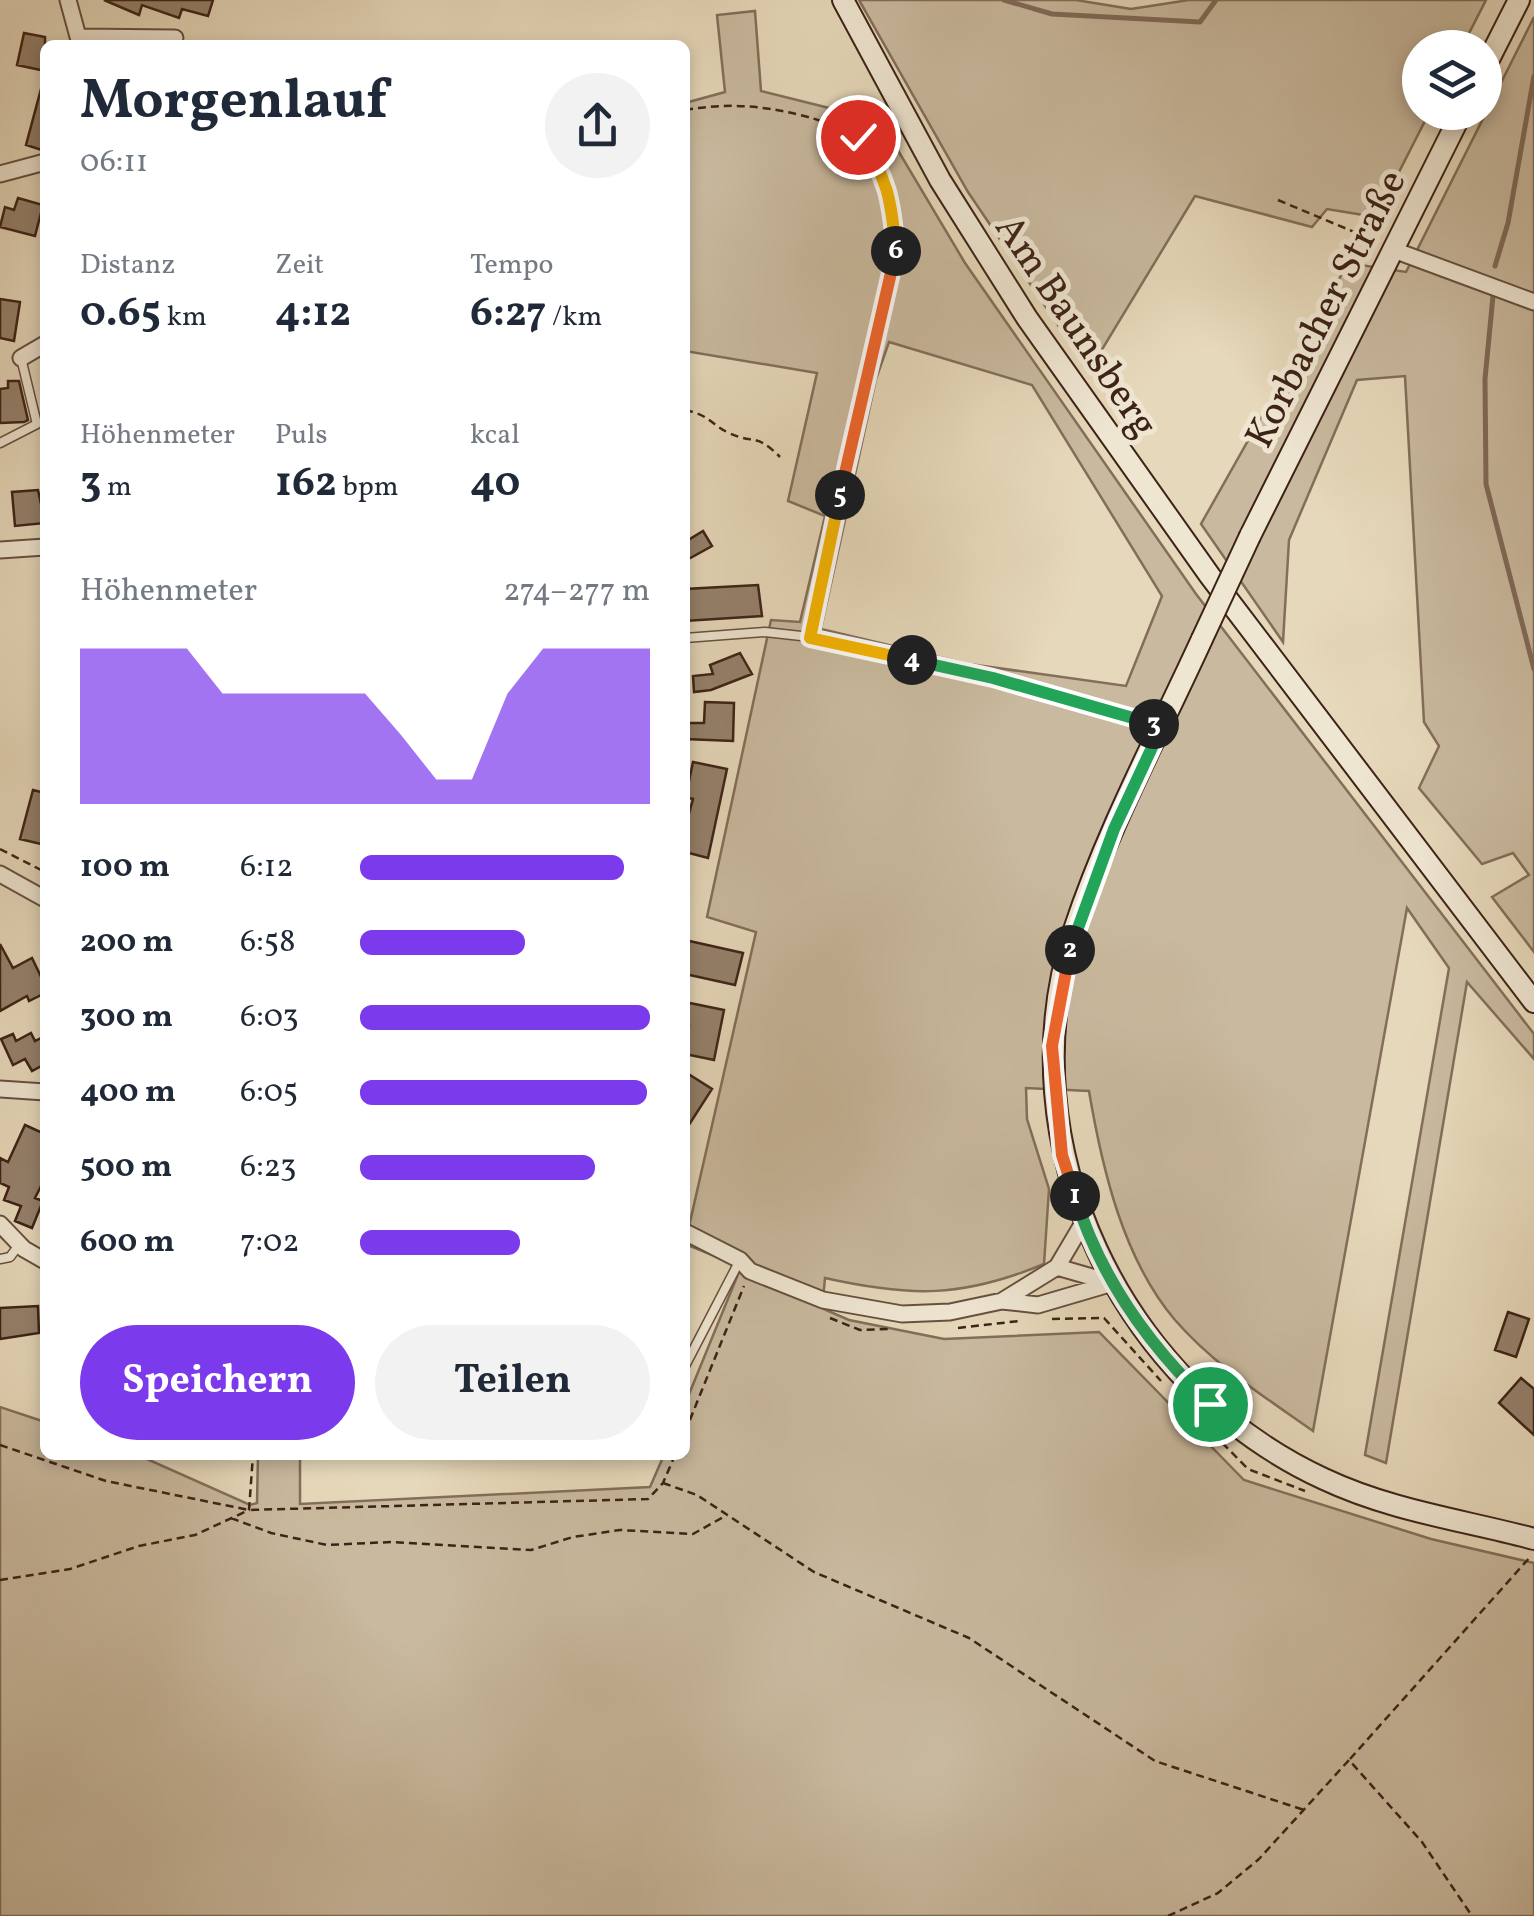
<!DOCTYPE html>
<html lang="de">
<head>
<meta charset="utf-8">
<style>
  :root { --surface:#fff; --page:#f2f2f3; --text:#1f2937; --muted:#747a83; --accent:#7c3aed }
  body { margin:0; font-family:Vollkorn,serif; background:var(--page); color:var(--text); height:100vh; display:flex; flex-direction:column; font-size:38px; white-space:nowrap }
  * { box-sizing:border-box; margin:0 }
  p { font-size:32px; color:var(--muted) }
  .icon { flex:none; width:55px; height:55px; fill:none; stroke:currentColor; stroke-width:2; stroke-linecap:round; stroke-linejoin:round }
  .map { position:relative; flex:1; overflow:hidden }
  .details { position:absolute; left:40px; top:40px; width:650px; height:1420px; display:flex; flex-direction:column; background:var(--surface); border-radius:15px; box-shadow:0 5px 15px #0003 }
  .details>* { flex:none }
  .fabs { position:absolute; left:1402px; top:30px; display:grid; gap:20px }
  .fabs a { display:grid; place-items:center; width:100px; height:100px; border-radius:50%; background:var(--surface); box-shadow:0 5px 15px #0003; font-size:50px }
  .pin { position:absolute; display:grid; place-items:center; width:85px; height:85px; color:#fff; margin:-42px; border:5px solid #fff; border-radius:50%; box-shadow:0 2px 10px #0007 }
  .km { position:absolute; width:50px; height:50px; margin:-25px; border-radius:50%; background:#222; color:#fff; font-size:28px; line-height:50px; text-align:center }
  .round { display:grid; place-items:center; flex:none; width:105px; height:105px; border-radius:52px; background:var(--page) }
  .overview { display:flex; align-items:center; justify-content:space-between; height:170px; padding:0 40px }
  h1 { font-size:55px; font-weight:700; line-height:75px }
  .stats { display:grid; grid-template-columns:repeat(3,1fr); gap:15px; height:170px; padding:10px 40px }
  .stats div { display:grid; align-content:center }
  .stats b { font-size:42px; font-weight:700 }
  .stats small { font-size:28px; font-weight:400 }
  .stats p { font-size:28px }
  .chart { height:280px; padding:20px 40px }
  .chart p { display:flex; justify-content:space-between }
  .chart svg { width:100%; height:180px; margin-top:10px; fill:var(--accent); opacity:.7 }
  .button { display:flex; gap:20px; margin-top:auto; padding:20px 40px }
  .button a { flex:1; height:115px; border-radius:60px; background:var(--accent); color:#fff; font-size:40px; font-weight:700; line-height:115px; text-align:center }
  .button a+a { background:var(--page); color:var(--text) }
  ul { padding:0 40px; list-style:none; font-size:32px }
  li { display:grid; grid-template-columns:160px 120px 1fr; align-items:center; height:75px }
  li i { height:25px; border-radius:12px; background:var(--accent) }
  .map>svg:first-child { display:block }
  .green { fill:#c9b99e; stroke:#836e5a; stroke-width:2.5; fill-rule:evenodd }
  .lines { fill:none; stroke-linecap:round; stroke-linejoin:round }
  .stream { stroke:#806a58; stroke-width:5 }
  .building { fill:#95816c; stroke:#3d2217; stroke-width:2.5 }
  .lane-casing { stroke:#675040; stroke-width:11 }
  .street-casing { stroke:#675040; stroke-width:19 }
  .secondary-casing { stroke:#3d2217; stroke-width:24 }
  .path { stroke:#3d2217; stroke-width:2.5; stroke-dasharray:8 5; stroke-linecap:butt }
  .lane { stroke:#efe6d2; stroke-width:8 }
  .street { stroke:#efe6d2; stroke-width:15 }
  .secondary { stroke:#efe6d2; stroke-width:20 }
  .secondary-bridge-casing { stroke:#3d2217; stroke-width:24; stroke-linecap:butt }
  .secondary-bridge { stroke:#efe6d2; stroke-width:20 }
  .split-1-casing { stroke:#fff; stroke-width:20 }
  .split-2-casing { stroke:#fff; stroke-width:20 }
  .split-3-casing { stroke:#fff; stroke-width:20 }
  .split-4-casing { stroke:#fff; stroke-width:20 }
  .split-5-casing { stroke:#fff; stroke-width:20 }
  .split-6-casing { stroke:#fff; stroke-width:20 }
  .split-7-casing { stroke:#fff; stroke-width:20 }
  .split-1 { stroke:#22a559; stroke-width:12 }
  .split-2 { stroke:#f0652b; stroke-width:12 }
  .split-3 { stroke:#22a559; stroke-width:12 }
  .split-4 { stroke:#22a559; stroke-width:12 }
  .split-5 { stroke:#f5b400; stroke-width:12 }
  .split-6 { stroke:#f0652b; stroke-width:12 }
  .split-7 { stroke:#f5b400; stroke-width:12 }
  .labels { text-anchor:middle; stroke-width:10; stroke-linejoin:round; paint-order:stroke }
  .street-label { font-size:40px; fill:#3d2217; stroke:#efe6d2 }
</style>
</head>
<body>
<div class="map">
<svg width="1534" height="1916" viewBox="0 0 1534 1916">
  <rect width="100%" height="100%" fill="#e6d8ba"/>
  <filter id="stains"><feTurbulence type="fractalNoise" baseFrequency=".002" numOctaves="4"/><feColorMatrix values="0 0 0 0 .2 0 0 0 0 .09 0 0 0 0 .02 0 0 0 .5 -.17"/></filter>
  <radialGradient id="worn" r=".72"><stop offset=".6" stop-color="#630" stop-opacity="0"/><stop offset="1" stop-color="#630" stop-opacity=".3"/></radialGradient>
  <path class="green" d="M859,0H1076L1131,9L1189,0H1486L1462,47L1420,48V112L1429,113L1376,217L1327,209L1312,227L1195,196L1089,371L968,192Z
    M755,11L761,91L837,110L855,121L871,105L965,263L1196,594L1534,1034V1059L1467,982L1386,1463L1365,1455L1449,968L1407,908L1313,1431C1265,1397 1214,1365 1175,1320C1123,1259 1102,1168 1089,1091L1026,1088L1027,1119L1049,1189L1044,1264C962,1298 910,1297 825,1278L823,1300L685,1244L756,932L707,917L771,620L800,622L825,516L788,501L817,373L685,351V103L725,92L717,15ZM889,342L1032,385L1162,596L1126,686L969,664L821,629L876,379Z
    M1534,17V952L1492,897L1529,875L1513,853L1482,864L1419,788L1439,746L1424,722L1405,376L1357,380L1289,540L1283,642L1201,524L1348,263L1406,272Z
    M739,1272L849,1320L944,1339L1099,1332L1244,1480L1431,1539L1534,1563V1916H0V1407L45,1422V1455H138L250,1505L257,1503L258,1455H300V1504L650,1487L664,1455H685V1404Z"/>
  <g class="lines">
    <path class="stream" d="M1004,0L1052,14L1200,22L1216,0
      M1495,266L1508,223L1534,76
      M1493,296L1485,379L1486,484L1534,669"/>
  </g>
  <path class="building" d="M104,0H213L208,16L182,9L179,18L142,5L139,15Z
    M24,33L45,37V71L17,65Z
    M41,89H45V151L26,145Z
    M18,198L43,205L35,236L0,227L5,207L14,210Z
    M0,299L20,302L14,341L0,338Z
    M8,381H19L28,420L24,422L0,423V389L8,388Z
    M38,490L45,523L15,526L12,492Z
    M703,531L712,546L685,561V542Z
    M758,585L762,616L685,621V589Z
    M740,653L752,674L711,690L694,692L693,676L713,674L710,665Z
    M705,702L734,703L733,741L685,739V723H704Z
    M693,762L727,769L708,858L685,852V828L693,799L685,797V780L689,781Z
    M33,790L45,793V845L20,839Z
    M685,940L743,953L735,985L685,974Z
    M0,944L13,968L32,958L45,985V993L29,1001L27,996L0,1011Z
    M685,1002L724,1010L714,1060L685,1054L689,1026H685Z
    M31,1033L35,1041L45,1036V1064L32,1071L25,1059L13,1065L1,1039L13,1034L16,1041Z
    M690,1075L712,1089L685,1131V1082Z
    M25,1125L45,1134V1178L35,1198L43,1201L32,1228L15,1221L21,1206L4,1200L9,1187L0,1183V1158L8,1162Z
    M38,1306L39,1333L0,1339V1308Z
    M1508,1312L1529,1319L1516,1357L1495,1350Z
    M1521,1378L1534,1389V1435L1499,1403Z"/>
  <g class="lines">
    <g class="lane-casing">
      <path id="lane" d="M0,443L37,424L21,358
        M685,638L765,632L801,636
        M0,1259L10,1257L19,1245
        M685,1366L740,1260"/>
    </g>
    <g class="street-casing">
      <path id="street" d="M68,0L80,44
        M79,37L175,38
        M0,174L45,162
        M1391,249L1534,302
        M21,358L45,344
        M0,550L45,547
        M0,874L45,899
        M0,1089L45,1092
        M0,1224L24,1249L45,1261
        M685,1232L740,1260L750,1271L823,1300L902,1314L950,1312L1002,1301L1038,1305L1113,1283
        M1057,1267L1083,1223
        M1002,1301L1057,1267L1113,1283"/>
    </g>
    <g class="secondary-casing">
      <path id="secondary" d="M843,0L940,180L1027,318L1210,576L1534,1002
        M1485,67L1519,0
        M1250,536L1462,112
        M1202,639C1158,735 1107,830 1074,930C1004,1144 1122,1386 1324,1479C1392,1511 1463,1520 1534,1539"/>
    </g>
    <path class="path" d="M685,110C726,103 759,105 800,115C881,134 889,175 896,251L812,632
      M1278,200L1378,242
      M685,410C710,415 710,424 729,433C755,445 755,432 780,457
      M812,638L993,678L1143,722
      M0,849L45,872
      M830,1318L860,1330L890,1329
      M1052,1319L1104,1318L1161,1381
      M958,1328L1019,1321
      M1195,1415L1248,1469L1305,1491
      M685,1432L744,1286
      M0,1445L106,1481L249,1510L648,1499L663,1483L675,1455
      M663,1483L697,1495L814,1572L969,1638L1155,1761L1304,1810
      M231,1518L271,1533L327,1545L391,1542L531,1550L573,1537L620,1530L693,1534L727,1515
      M0,1580L70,1569L139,1546L195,1535L249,1510L253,1455
      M1350,1759L1531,1556
      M1168,1916L1218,1893L1259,1859L1349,1760L1422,1842L1472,1916"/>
    <use href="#lane" class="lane"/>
    <use href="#street" class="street"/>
    <use href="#secondary" class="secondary"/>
    <g class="secondary-bridge-casing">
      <path id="secondary-bridge" d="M1202,639L1250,536"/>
    </g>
    <use href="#secondary-bridge" class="secondary-bridge"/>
  </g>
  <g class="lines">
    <g class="split-1-casing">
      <path id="split-1" d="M1075,1196C1100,1277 1149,1346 1210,1404"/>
    </g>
    <g class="split-2-casing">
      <path id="split-2" d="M1070,950L1052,1046L1062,1155L1075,1196"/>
    </g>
    <g class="split-3-casing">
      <path id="split-3" d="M1070,950L1114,829L1162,726L1154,724"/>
    </g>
    <g class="split-4-casing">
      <path id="split-4" d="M912,660L993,678L1154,724"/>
    </g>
    <g class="split-5-casing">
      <path id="split-5" d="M840,495L810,638L912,660"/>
    </g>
    <g class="split-6-casing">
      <path id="split-6" d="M840,495L896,251"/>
    </g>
    <g class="split-7-casing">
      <path id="split-7" d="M858,137C889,177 891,202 896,251"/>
    </g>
    <use href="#split-1" class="split-1"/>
    <use href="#split-2" class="split-2"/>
    <use href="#split-3" class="split-3"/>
    <use href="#split-4" class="split-4"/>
    <use href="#split-5" class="split-5"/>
    <use href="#split-6" class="split-6"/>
    <use href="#split-7" class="split-7"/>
  </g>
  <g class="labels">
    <g class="street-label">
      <text transform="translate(1324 308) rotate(-63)" y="14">Korbacher Straße</text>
      <text transform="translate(1078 325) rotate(56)" y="14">Am Baunsberg</text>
    </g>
  </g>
  <rect width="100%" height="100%" filter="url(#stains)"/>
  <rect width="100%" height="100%" fill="url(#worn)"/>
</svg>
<div class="fabs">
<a><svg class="icon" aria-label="layers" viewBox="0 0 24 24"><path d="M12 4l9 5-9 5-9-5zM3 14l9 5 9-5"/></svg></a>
</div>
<div class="pin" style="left:1210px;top:1404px;background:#1e9e55"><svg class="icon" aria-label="arrive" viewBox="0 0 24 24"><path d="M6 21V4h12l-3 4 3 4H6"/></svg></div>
<div class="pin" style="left:858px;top:137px;background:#d93025"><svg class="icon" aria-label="check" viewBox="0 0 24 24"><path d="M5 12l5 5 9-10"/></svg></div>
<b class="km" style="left:1075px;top:1196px">1</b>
<b class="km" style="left:1070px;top:950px">2</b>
<b class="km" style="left:1154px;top:724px">3</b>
<b class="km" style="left:912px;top:660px">4</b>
<b class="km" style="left:840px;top:495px">5</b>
<b class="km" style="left:896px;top:251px">6</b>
<section class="details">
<div class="overview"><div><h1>Morgenlauf</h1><p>06:11</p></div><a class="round"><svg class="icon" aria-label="share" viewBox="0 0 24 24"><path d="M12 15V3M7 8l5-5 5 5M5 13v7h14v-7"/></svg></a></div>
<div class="stats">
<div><p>Distanz</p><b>0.65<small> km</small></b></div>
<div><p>Zeit</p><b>4:12</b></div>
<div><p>Tempo</p><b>6:27<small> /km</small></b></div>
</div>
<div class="stats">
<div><p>Höhenmeter</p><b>3<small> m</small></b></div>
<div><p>Puls</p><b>162<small> bpm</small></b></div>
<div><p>kcal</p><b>40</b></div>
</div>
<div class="chart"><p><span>Höhenmeter</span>274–277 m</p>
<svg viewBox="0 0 160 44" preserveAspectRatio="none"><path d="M0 44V6L10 6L20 6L30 6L40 17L50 17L60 17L70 17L80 17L90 27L100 38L110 38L120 17L130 6L140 6L150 6L160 6V44z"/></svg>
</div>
<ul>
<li><b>100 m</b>6:12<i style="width:91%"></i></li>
<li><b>200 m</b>6:58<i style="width:57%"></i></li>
<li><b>300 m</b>6:03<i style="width:100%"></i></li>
<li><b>400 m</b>6:05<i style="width:99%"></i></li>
<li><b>500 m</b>6:23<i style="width:81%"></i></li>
<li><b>600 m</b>7:02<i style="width:55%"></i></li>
</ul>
<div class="button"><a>Speichern</a><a>Teilen</a></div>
</section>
</div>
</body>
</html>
